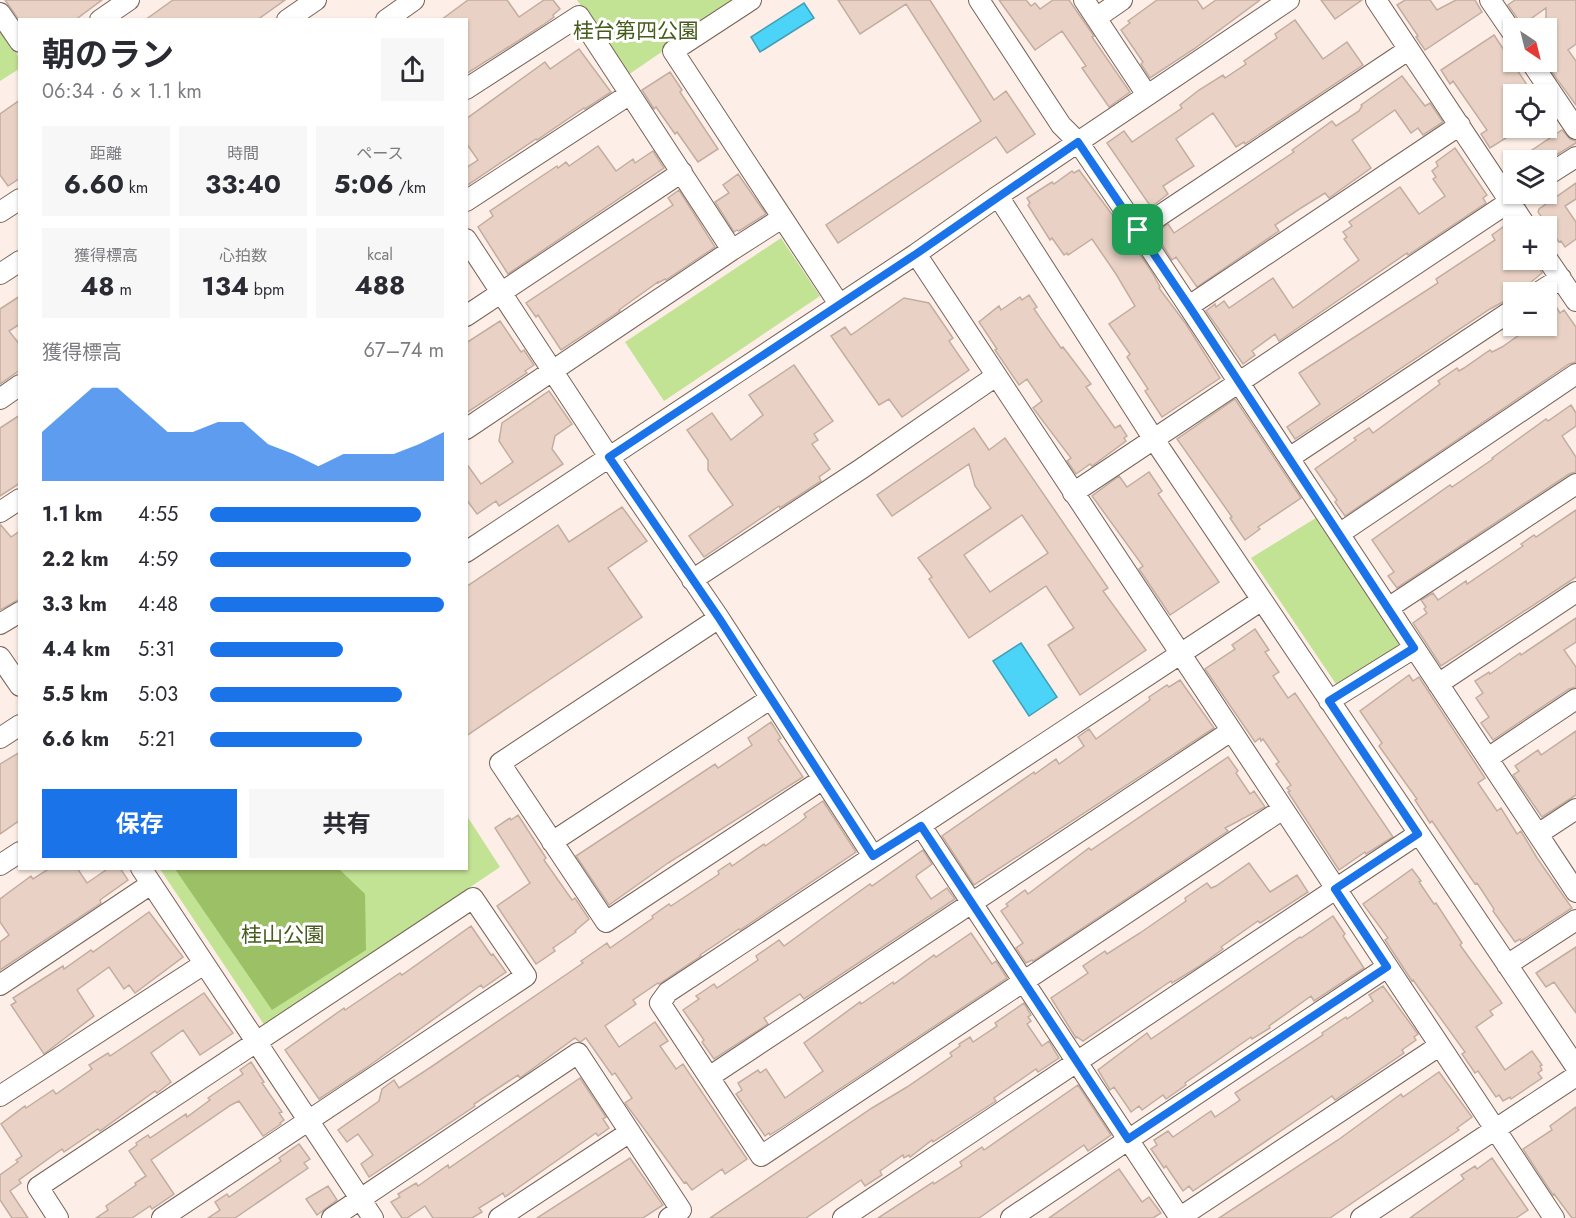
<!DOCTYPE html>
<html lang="ja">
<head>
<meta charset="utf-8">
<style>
  :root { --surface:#fff; --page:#f7f7f7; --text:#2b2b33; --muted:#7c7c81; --accent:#1a73e8 }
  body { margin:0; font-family:Jost,"Noto Sans JP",sans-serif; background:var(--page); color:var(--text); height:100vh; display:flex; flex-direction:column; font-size:22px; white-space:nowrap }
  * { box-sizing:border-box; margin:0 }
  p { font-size:20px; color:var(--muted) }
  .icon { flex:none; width:33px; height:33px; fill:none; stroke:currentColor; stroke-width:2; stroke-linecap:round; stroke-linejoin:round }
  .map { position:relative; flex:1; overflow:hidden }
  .details { position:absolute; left:18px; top:18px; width:450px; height:852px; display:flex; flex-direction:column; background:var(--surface); border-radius:0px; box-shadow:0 2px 4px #0004 }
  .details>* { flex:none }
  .needle { width:39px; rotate:145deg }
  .tools { position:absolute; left:1503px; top:18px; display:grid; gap:12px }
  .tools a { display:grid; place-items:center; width:54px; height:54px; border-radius:0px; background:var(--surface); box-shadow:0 2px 4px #0004; font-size:30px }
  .pin { position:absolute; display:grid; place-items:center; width:51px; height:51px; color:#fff; margin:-26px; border-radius:12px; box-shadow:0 3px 9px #0006 }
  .round { display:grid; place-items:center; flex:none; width:63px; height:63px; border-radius:0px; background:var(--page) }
  .head { display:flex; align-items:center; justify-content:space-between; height:102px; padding:0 24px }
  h1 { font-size:33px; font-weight:700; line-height:45px }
  .stats { display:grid; grid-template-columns:repeat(3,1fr); gap:9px; height:102px; padding:6px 24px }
  .stats div { display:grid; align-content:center; border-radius:0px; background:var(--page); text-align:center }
  .stats b { font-size:26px; font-weight:700 }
  .stats small { font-size:16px; font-weight:400 }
  .stats p { font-size:16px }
  .chart { height:168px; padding:12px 24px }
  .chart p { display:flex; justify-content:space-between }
  .chart svg { width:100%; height:108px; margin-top:6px; fill:var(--accent); opacity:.7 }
  .button { display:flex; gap:12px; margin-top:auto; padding:12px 24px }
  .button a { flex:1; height:69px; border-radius:0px; background:var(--accent); color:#fff; font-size:24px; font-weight:700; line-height:69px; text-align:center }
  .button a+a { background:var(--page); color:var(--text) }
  ul { padding:0 24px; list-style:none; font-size:20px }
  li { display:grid; grid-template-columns:96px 72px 1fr; align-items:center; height:45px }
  li i { height:15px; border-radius:8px; background:var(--accent) }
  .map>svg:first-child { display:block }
  .green { fill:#c2e294 }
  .forest { fill:#9cc065 }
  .water { fill:#4bd4f8; stroke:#419fb6; stroke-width:1.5 }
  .building { fill:#e9d2c5; stroke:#c3ada0; stroke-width:1.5; fill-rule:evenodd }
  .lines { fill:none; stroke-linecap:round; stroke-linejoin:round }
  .minor-casing { stroke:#776357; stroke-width:22 }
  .minor { stroke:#fff; stroke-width:20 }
  .route-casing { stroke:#fff; stroke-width:12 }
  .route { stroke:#1a73e8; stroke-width:8 }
  .labels { text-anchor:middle; stroke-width:6; stroke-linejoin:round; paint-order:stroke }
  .park-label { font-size:21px; fill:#455c1c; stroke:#fff }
</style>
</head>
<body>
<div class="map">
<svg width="1576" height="1218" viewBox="0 0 1576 1218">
  <rect width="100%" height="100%" fill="#fdefe7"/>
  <path class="green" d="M577,0H737L662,49L663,51L628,75Z
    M0,29L20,59L19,69L0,81Z
    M781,238L820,296L664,401L625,342Z
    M1319,516L1407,645L1338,687L1251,558Z
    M467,816L500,867L265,1026L160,869L466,868Z"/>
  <path class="forest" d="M175,869H339L365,894L366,950L272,1010Z"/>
  <path class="water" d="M804,3L814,18L760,52L751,37Z
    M1021,643L1057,697L1029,716L993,661Z"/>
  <path class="building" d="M5,0H102L75,20H19Z
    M173,0H285L257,20H145Z
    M468,0H507L519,17L544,0H553L560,9L553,15L554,17L543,25L466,74V20H441Z
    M838,0H930L994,100L1006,91L1035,134L1007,153L996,137L838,243L826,225L981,121L906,4L860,34Z
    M999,0H1026L1031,6L1035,3L1040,9L1053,0H1069L1094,36L1092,37L1130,92L1109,107L1082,68L1086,66L1062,31L1035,50Z
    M1157,0H1197L1203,9L1216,0H1260L1194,49L1150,78L1141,64L1143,62L1121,30L1130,23L1128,21Z
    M1321,0H1362L1335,19Z
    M1405,0H1430L1437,10L1456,0H1475L1482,12L1425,50L1416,37L1418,36L1397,5Z
    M1515,0H1576V44L1568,50L1576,61V105L1546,64V8L1522,25L1508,5Z
    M1295,20L1323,59L1347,42L1363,65L1245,144L1244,142L1236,147L1213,113L1176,139L1194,166L1163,186L1168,194L1151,207L1107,143L1124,131L1132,142L1182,108L1180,105L1199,90L1223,75L1225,78L1246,64L1244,61L1277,38L1275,34Z
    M1494,35L1533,94H1514V128L1517,131L1490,148L1481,134L1487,130L1453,81L1450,84L1441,70Z
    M579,49L611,92L585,109L584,108L537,140L536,139L466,186V168L478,160L466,143V119L545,62L550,69Z
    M670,72L682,90L680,92L718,149L698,162L677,132L675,134L656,107L654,109L642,90Z
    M1402,76L1425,106L1430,103L1443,122L1423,135L1418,128L1411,133L1395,110L1352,140L1371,168L1329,198L1325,193L1301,208L1275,225L1279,231L1197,287L1176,257L1172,260L1155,233L1168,224L1174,233L1294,152L1292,150L1332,121L1336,126L1359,111L1362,106L1361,105Z
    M20,100V178L8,186L0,175V114Z
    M1562,130L1570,139L1576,141V143L1548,160H1517Z
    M598,146L616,171L633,159L635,163L653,151L664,168L508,274L478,227L493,216L490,211L530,184L557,166L558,168L566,162L569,166Z
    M1455,148L1487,195L1483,198L1486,203L1408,255L1407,253L1279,341L1275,334L1252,351L1255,355L1243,364L1206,311L1215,304L1216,307L1224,301L1229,308L1273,278L1293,308L1359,260L1344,239L1347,237L1343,232L1352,226L1349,222L1400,187L1419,214L1445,196L1433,179L1436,177L1432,171L1438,166L1436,162Z
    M1079,170L1128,236L1153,274L1160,287L1159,288L1186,324L1220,378L1162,417L1145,391L1148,389L1127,357L1130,354L1109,324L1135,306L1116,274L1092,239L1068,255L1067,253L1064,255L1052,238L1050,240L1028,205L1030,203L1027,198L1052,182L1054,184L1072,171L1074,173Z
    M738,174L766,214L739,231L737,230L734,232L715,202L729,193L723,185Z
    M1576,183V199L1565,206L1576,222V239L1565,247L1561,241L1559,242L1538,212L1539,209Z
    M679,190L715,247L666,280L665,279L658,283V282L619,310L620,311L561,350L538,315L536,317L526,303L673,205L668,198Z
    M1503,227L1506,231L1512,227L1514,229V260H1535L1542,273L1519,292H1514V296L1510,298L1490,309L1295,439L1287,427L1320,404L1299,373L1438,283L1436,279L1495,240L1492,235Z
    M1029,295L1037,307L1034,309L1061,348L1063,347L1091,384L1086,387L1115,428L1120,425L1127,436L1124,438L1126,441L1092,466L1090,464L1076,474L1067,461L1071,458L1033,408L1042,401L1027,379L1019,385L995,350L997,349L979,322L999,306L1001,310L1020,297L1022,300Z
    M20,296V324L9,331L20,345V370L0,384V309Z
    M904,298L929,303L953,338L949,341L969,370L902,417L889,399L879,405L831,336L845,327L851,335Z
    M1551,299L1560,313L1564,310L1576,327V362L1569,364L1345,516L1335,502L1337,500L1315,469L1356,440L1354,438L1369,428L1373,433L1440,384L1438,381L1457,368L1459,371L1464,368L1490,350L1492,352L1502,347L1532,326H1546V301Z
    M500,321L521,352L524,350L534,365L525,371L527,373L466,413V343Z
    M794,365L833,421L814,434L818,440L812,444L830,469L819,477L821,481L780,508L779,506L704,557L689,536L733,505L708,470V460L687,430L712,413L731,440L763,415L749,395Z
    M549,391L572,424L555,436L552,449L563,464L499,506L496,501L477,514L466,499V463L481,484L513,462L499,441L502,423Z
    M1235,399L1301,498L1258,527L1260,529L1245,540L1230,518L1232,517L1177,439Z
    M1571,405L1576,413V426L1562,436L1576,457V472L1569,474L1397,588L1388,576L1394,572L1372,540L1450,485L1452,487L1493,459L1492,458L1546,419L1548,421Z
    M20,415V483L0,496V428Z
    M974,428L989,450L1005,438L1108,588L1103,591L1146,650L1080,695L1048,645L1074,628L1046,586L969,638L929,579L932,577L918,558L991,508L975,486L969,464L892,516L877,495ZM1022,515L1048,553L990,592L964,555Z
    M1149,472L1162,491L1158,494L1219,582L1170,615L1139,569L1143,566L1092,496L1119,476L1127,487Z
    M622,507L647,541L608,568L642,617L466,736V587L558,525L569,542Z
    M1576,510V577L1441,666L1413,623L1427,613L1424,609L1426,607L1421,600L1433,593L1438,600L1466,581L1467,584L1523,546L1521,544L1534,535L1536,537Z
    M0,524L11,537L20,531V599L0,610Z
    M1576,618V642L1564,650L1576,667V687L1569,689L1493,740L1481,723L1489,717L1476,698L1483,693L1475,681L1489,672L1490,674L1520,653L1521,655Z
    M1255,629L1269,650L1265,652L1279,672L1273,676L1288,698L1295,693L1393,837L1366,854L1365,852L1339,870L1288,792L1290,791L1287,788L1291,785L1276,764L1279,762L1263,739L1261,741L1260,738L1255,742L1205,669L1235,649L1232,645Z
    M1409,675L1413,681L1419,677L1485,778L1478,783L1497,811L1501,808L1517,834L1521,831L1537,858L1572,908L1521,941L1520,939L1515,942L1493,911L1494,909L1477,883L1475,884L1432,821L1430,823L1415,800L1417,799L1379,746L1382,743L1360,711Z
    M1180,680L1214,728L974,885L942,836L1034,772L1035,774L1056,759L1059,764L1084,746L1078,737L1089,729L1096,739L1150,700L1149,697L1167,685L1169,687Z
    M771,722L781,738L778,740L803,777L668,863L609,905L576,856L715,764L718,768L752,745L748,738Z
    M1576,731V795L1542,817L1513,775L1519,771L1515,766L1538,750L1541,755Z
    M20,752V820L0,834V764Z
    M1228,757L1238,771L1236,773L1250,794L1254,791L1265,807L1225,828L1228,831L1033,961L1032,960L1026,963L1016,948L1023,943L1001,911L1008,906L1006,904L1025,890L1028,894L1089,848L1091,850Z
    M823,801L856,852L740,930L739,929L700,955L701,956L659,984L658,983L633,1000L636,1004L605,1026L619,1047L655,1022L668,1041L660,1046L676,1069L683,1064L747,1159L725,1174L722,1169L692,1190L686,1182L684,1183L625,1103L632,1098L615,1073L612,1075L586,1038L580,1042L575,1038L520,1078L518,1075L474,1104L475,1106L369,1177L361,1164L373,1155L358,1134L347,1142L338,1130L379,1101L382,1089L394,1080L399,1088L431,1067L583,963L581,961L607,943L610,948L653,918L652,916L669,904L671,906L674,904L712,879L719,874L718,871L730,863L732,866L764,844L765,846L800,822L806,817L804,814Z
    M518,815L546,858L544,860L572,900L575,898L589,919L575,931L576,932L553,948L555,951L536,964L497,906L530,883L495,828L510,818L511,820Z
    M923,850L932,864L917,875L916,877L931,899L947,888L955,899L804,999L800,994L764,1018L768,1024L714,1059L702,1042L704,1040L683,1010L699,999L696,996L714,984L717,988L758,960L756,956L779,940L784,946L853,896L870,884L872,886Z
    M1249,863L1270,892L1297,875L1308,892L1260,923L1258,921L1221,947L1223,949L1198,967L1172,983L1171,981L1083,1041L1077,1037L1076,1038L1051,998L1088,973L1083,966L1105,951L1107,954L1140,933L1186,901L1185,898L1207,883L1211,888L1216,886Z
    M50,868H77L87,883L109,868H120L128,880L100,900L101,903L0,970V942L9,935L0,922V899L31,876L33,879Z
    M1412,869L1421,881L1419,882L1434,904L1436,903L1462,943L1460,945L1502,1003L1490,1011L1493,1015L1476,1027L1505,1070L1532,1051L1542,1065L1540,1066L1542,1070L1538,1073L1542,1078L1511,1099L1510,1097L1503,1101L1499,1095L1496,1097L1478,1071L1475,1073L1462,1054L1465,1052L1413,980L1412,981L1385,940L1388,938L1363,904Z
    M149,912L183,957L135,993L129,985L124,989L109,967L77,990L94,1016L44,1054L11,1005L16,1002L13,998L63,966L64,969L91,950L93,952Z
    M1333,916L1345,934L1343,936L1364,968L1314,1001L1311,996L1269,1026L1270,1028L1252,1039L1251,1037L1185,1083L1186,1085L1166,1099L1163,1095L1142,1110L1139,1106L1131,1112L1114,1087L1110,1090L1098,1070L1147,1033L1151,1039L1300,937L1301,938Z
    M471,926L491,955L493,954L506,972L483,988L481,985L366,1068L319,1099L285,1050L344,1008L345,1010L400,973L402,975Z
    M971,933L992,964L996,961L1007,978L784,1126L770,1135L769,1133L765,1136L736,1094L742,1090L738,1083L758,1070L760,1073L766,1069L785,1098L823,1071L804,1043L860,1002L861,1004L893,982L894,984L934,955L936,957Z
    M1576,947V1013L1554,982L1546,987L1536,973Z
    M1383,986L1418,1034L1414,1037L1416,1040L1402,1050L1404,1053L1335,1100L1332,1096L1193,1191L1189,1186L1183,1191L1166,1166L1164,1168L1151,1149L1157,1145L1154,1140L1168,1131L1173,1137L1211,1111L1215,1117L1240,1100L1235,1093L1323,1035L1322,1033L1346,1017L1347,1019L1373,1001L1369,995Z
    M204,993L233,1033L200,1055L183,1030L151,1053L171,1082L157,1093L155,1091L100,1131L98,1129L64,1152L62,1149L19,1180L21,1183L10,1191L28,1218H12L0,1200V1175L18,1162L16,1160L22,1156L1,1124L25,1106L26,1108L53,1090L56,1094L92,1069L89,1065L108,1053L110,1056Z
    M1024,1003L1031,1015L1028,1017L1031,1021L1027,1024L1042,1046L1049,1041L1059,1058L1038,1072L1036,1069L994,1098L996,1101L993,1103L933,1142L932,1140L910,1157L909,1155L904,1158L903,1155L880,1171L882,1175L865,1186L861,1180L806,1218H710L872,1108L907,1087L952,1056L950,1053L960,1046L959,1044L970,1037L973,1042L997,1026L995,1023Z
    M251,1062L264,1082L262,1083L282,1112L279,1113L284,1120L280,1123L281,1124L263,1136L239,1101L231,1105L151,1160L174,1194L152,1209L150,1206L132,1218H96L108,1210L106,1206L136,1185L135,1183L146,1176L129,1151L137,1145L136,1143L148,1135L150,1138L186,1114L187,1117L210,1100L208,1098L221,1089L243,1074L240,1070Z
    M1439,1072L1472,1117L1457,1128L1459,1130L1330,1218H1219L1338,1140L1401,1094L1403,1097Z
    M580,1078L606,1117L603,1119L609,1128L598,1136L596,1133L505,1197L503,1193L479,1208L482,1212L472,1218H433L425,1206L407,1218H402L391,1202L400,1197L398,1194L416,1183L418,1186L448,1165L449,1168Z
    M1078,1085L1111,1135L1088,1151L1084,1145L979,1218H878L933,1182L934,1184L962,1166L960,1162L982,1147L984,1150Z
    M1576,1107V1218H1572L1554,1194L1553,1195L1523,1149L1552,1130L1550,1126Z
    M299,1144L310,1159L304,1163L308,1168L235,1218H208L220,1210L215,1202L227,1194L229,1197L281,1161L279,1158Z
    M630,1158L663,1205L643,1218H537Z
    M1492,1158L1528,1210L1516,1218H1410L1464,1179L1461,1175L1475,1166L1477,1169Z
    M1119,1169L1142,1202L1149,1197L1161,1213L1153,1218H1049Z
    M328,1186L337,1200L317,1215L306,1199Z"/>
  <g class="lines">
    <g class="minor-casing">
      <path id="minor" d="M751,0L673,51L839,304
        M979,0L1061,125L1078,142L1138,230L1576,892
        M1084,0L1147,95
        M1376,0L1526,226
        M1490,0L1514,35
        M0,13L20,42
        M1096,18L1122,0
        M100,20L129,0
        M287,20L316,0
        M386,20L414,0
        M1531,62L1576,129
        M466,89L579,16L732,250
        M1546,176L1576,157
        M998,196L1153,438L1576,1067
        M466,201L630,94
        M0,212L20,199
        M1138,230L1408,50
        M466,239L609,457L719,618L873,856
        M916,254L1554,1218
        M1546,257L1576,301
        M0,274L20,261
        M1539,292L1561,278
        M1189,306L1460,125
        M466,316L682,172
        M0,399L20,385
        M466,429L732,250L782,218
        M1289,458L1514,309
        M1073,493L1521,194
        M0,512L20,499
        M1339,534L1576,374
        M466,552L916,254L998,196L1289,0
        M692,580L861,469L996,376
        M1262,600L668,992L660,1003L761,1156L1283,809
        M1388,608L1576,484
        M719,618L500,763L606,922L823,779
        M0,624L20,612
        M0,657L20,686
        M1438,684L1576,592
        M1329,701L1414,648
        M0,738L20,725
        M1488,758L1576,699
        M921,826L1180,1218
        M1538,834L1576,809
        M552,842L770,699
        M0,865L20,852
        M141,868L373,1218
        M1507,965L1576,920
        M0,985L151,884
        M709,1077L1231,731
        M0,1096L204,964
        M58,1218L38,1187L473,898L526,976L162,1218
        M332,1218L578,1053L681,1210L669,1218
        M499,1218L630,1132
        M843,1218L1418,834
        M1011,1218L1387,967
        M1179,1218L1439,1046
        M1361,1218L1576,1076"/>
    </g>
    <use href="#minor" class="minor"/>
  </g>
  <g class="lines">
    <g class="route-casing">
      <path id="route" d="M1078,142L1189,306L1414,648L1329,701L1418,834L1335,889L1387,967L1128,1139L921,826L873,856L719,618L609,457L916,254Z"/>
    </g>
    <use href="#route" class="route"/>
  </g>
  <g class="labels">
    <g class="park-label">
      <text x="636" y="38">桂台第四公園</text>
      <text x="283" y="942">桂山公園</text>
    </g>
  </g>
</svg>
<div class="tools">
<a><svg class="needle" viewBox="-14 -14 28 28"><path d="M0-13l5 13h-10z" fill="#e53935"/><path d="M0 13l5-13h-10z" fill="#7c7c81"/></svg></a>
<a><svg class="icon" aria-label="locate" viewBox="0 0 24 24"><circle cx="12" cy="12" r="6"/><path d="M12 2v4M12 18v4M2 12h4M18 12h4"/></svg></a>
<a><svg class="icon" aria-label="layers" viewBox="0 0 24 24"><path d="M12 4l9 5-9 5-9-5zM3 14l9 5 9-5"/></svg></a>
<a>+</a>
<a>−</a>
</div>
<div class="pin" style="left:1138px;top:230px;background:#1e9e55"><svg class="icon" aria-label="arrive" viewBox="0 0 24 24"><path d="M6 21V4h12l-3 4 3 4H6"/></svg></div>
<section class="details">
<div class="head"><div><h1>朝のラン</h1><p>06:34 · 6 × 1.1 km</p></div><a class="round"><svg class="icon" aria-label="share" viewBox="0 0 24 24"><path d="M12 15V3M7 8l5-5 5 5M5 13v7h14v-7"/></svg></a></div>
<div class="stats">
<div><p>距離</p><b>6.60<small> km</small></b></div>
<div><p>時間</p><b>33:40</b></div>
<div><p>ペース</p><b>5:06<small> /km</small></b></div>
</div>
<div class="stats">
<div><p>獲得標高</p><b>48<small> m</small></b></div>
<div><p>心拍数</p><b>134<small> bpm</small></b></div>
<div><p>kcal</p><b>488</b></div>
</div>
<div class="chart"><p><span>獲得標高</span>67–74 m</p>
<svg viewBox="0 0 160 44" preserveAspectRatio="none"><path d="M0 44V24L10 15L20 6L30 6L40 15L50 24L60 24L70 20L80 20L90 29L100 33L110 38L120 33L130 33L140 33L150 29L160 24V44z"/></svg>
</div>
<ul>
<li><b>1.1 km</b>4:55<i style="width:90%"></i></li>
<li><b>2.2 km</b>4:59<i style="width:86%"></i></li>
<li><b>3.3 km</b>4:48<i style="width:100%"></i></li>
<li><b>4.4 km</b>5:31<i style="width:57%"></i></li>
<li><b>5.5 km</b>5:03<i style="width:82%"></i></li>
<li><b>6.6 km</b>5:21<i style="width:65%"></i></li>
</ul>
<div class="button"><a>保存</a><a>共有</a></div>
</section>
</div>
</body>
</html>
